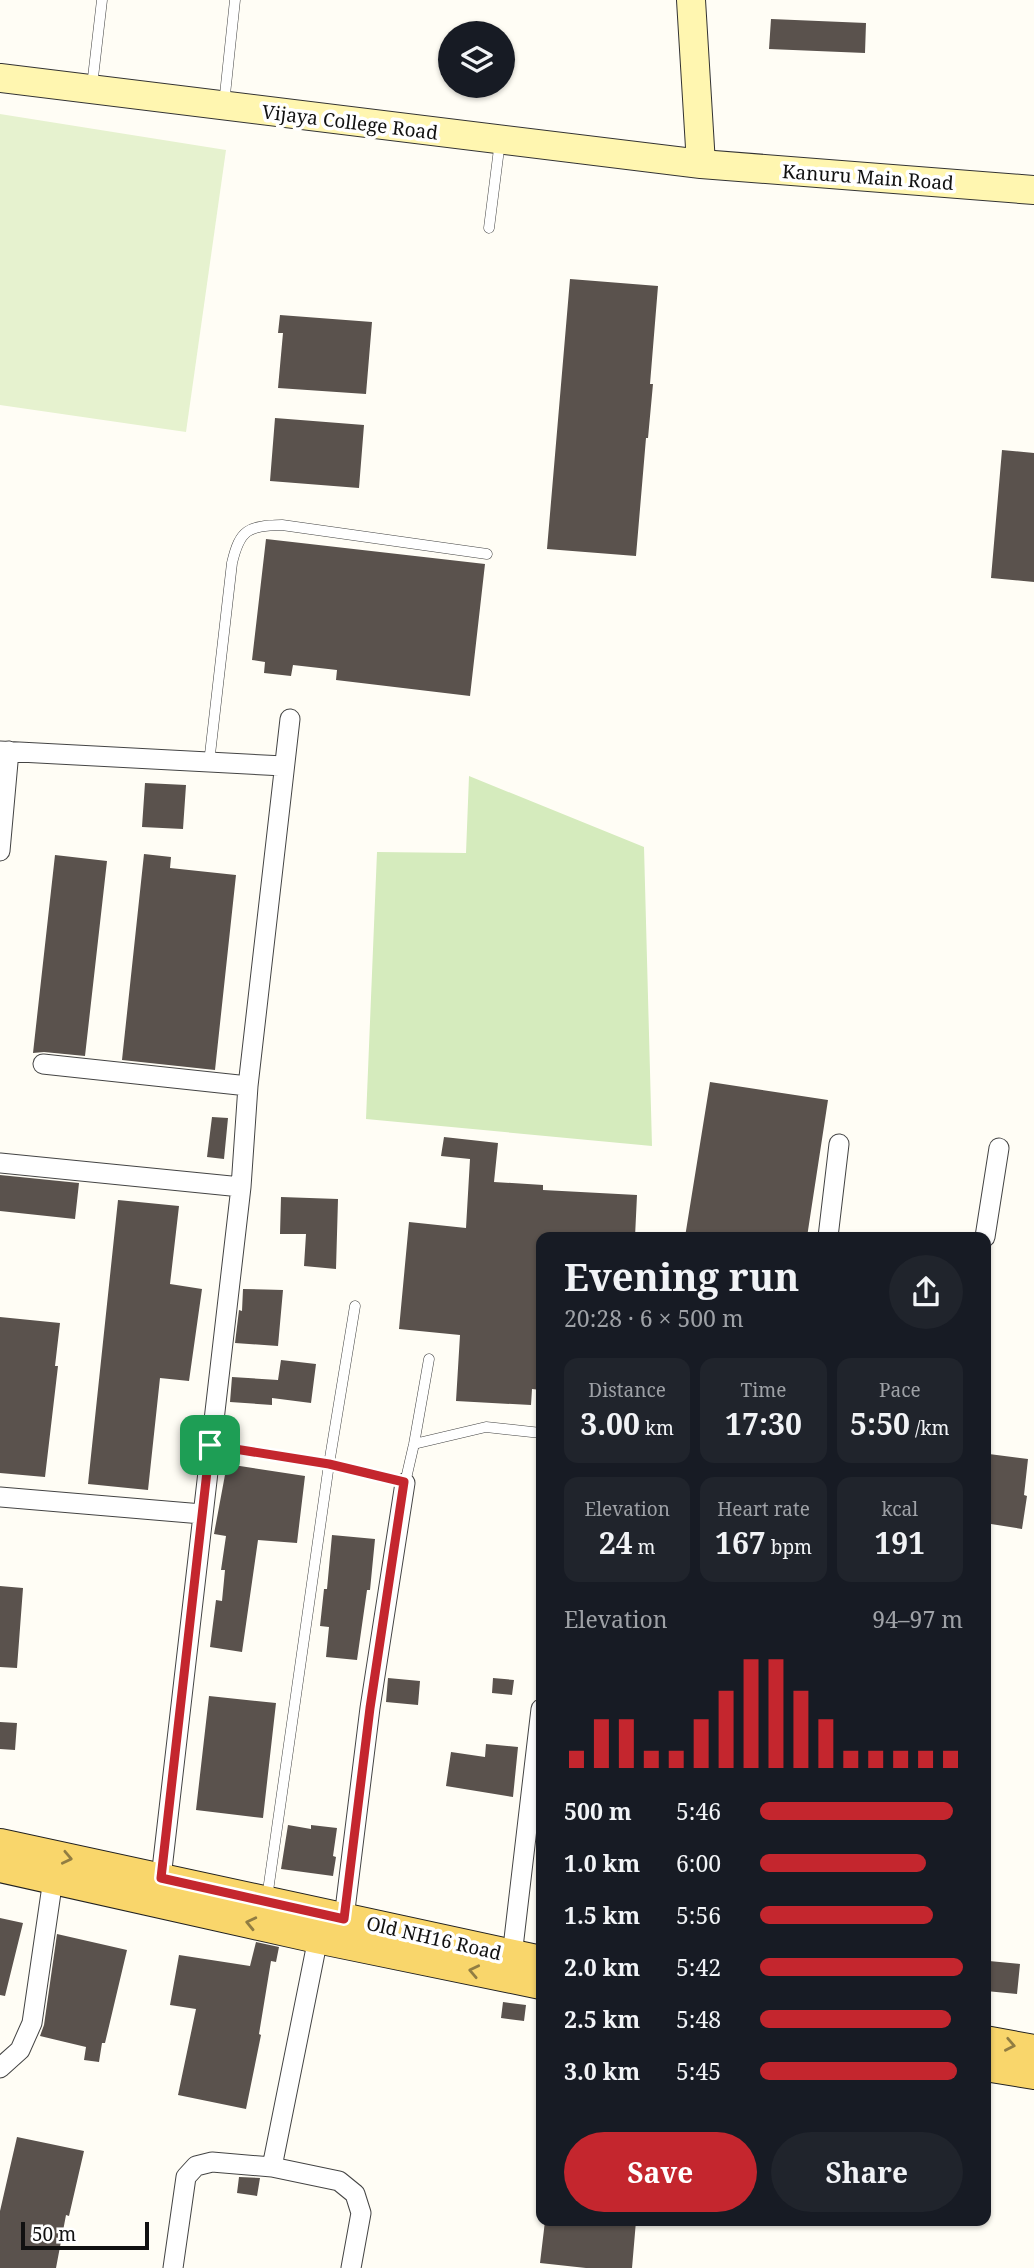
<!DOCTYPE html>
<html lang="en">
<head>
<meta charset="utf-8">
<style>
  :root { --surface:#171b24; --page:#20242c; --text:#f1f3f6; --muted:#9ea1a6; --accent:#c4262e }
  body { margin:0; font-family:"Noto Serif",serif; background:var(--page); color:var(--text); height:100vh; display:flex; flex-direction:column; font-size:26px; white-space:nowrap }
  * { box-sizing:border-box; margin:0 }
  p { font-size:23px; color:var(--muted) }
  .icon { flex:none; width:38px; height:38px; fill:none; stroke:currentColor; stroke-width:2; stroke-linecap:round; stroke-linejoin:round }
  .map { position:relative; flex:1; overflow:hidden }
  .panel { position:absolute; left:536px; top:1232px; width:455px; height:994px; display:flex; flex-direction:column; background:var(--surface); border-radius:14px; box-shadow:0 2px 5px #0004 }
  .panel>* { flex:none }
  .tools { position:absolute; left:438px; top:21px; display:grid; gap:14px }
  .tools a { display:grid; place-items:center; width:77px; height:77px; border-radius:50%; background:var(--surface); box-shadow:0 2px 5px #0004; font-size:35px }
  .scale { position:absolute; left:21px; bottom:18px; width:128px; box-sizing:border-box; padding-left:7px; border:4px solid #111; border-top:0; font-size:19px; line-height:24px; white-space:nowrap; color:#111; -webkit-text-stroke:5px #fff; paint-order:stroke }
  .pin { position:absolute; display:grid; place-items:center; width:60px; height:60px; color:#fff; margin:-30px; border-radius:14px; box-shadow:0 4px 10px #0006 }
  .round { display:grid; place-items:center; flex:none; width:74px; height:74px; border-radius:37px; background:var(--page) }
  .summary { display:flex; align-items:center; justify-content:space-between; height:119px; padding:0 28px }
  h1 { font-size:38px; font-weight:700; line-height:52px }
  .figures { display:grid; grid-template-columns:repeat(3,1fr); gap:10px; height:119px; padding:7px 28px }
  .figures div { display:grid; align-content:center; border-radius:14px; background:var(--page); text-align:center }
  .figures b { font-size:30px; font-weight:700 }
  .figures small { font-size:19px; font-weight:400 }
  .figures p { font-size:19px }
  .chart { height:196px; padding:14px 28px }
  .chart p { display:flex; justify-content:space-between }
  .chart svg { width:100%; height:126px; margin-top:7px; stroke:var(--accent); stroke-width:6 }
  .action { display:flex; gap:14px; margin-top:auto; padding:14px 28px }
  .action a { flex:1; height:80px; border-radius:42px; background:var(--accent); color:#fff; font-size:28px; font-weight:700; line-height:80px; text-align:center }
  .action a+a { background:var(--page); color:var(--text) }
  ul { padding:0 28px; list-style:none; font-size:23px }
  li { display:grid; grid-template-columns:112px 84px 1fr; align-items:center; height:52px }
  li i { height:18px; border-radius:9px; background:var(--accent) }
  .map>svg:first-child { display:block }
  .green { fill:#d5ebbd }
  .pitch { fill:#e6f2cf }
  .building { fill:#5a524d }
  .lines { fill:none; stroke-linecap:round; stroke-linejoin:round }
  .lane-casing { stroke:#444; stroke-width:11 }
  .street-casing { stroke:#444; stroke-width:21 }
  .secondary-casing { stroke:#333; stroke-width:30 }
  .primary-casing { stroke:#222; stroke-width:32 }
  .lane { stroke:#fff; stroke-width:10 }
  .street { stroke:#fff; stroke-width:19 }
  .secondary { stroke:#fff6b0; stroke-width:28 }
  .primary { stroke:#f9d66b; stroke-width:30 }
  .oneway { stroke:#917d42 }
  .route-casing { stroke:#fff; stroke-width:14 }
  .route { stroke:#c4262e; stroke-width:9 }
  .labels { text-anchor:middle; stroke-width:7; stroke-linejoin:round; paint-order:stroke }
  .street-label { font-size:19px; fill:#111; stroke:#fff }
</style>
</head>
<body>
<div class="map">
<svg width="1034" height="2268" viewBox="0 0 1034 2268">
  <rect width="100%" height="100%" fill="#fffdf5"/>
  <path class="green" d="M469,776L644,847L652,1146L366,1119L377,852L466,853Z"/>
  <path class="pitch" d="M0,114L226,150L186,432L0,405Z"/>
  <path class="building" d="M771,19L866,23L865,53L769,49Z
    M570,279L658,286L650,384H653L648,438H646L636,556L547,549Z
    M280,315L372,322L366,394L278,388L283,333H278Z
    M275,418L364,425L359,488L270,481Z
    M1002,450L1034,453V582L991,578Z
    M266,539L485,564L470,696L336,680L337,670L293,665L291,676L264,673L265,662L252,660Z
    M145,783L186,785L183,829L142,827Z
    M144,854L171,857L170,868L236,875L215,1070L122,1060Z
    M55,855L107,861L85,1056L44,1052L33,1053Z
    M710,1082L828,1100L807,1237H685Z
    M212,1117L228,1118L224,1159L207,1157Z
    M444,1137L498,1143L494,1182L543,1185V1190L637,1195L635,1237H541V1390L532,1389L531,1405L456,1401L460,1335L399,1329L409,1222L466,1228L470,1159L441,1156Z
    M0,1175L79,1183L75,1219L0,1211Z
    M281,1197L338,1199L336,1269L304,1266L306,1234H280Z
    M118,1200L179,1206L170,1284L202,1289L189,1381L160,1378L148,1490L88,1484Z
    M243,1289L283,1290L278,1346L235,1343L239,1310L242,1311Z
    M0,1317L60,1323L55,1366H58L45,1477L0,1473Z
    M281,1360L316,1364L311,1403L272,1398V1405L230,1402L232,1377L278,1380Z
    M989,1454L1028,1459L1024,1495L1027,1496L1022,1529L985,1523V1484Z
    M227,1464L305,1476L297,1543L258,1540L242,1652L210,1647L216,1600L222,1601L225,1570H221L226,1536L214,1534Z
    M332,1535L375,1539L370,1590H367L357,1660L326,1657L329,1627L320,1626L324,1589H327Z
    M0,1586L23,1588L17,1668L0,1667Z
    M388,1678L420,1681L418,1705L386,1702Z
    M493,1678L514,1680L512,1695L492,1693Z
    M209,1696L276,1703L263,1818L196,1810Z
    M0,1722L17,1723L15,1750L0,1749Z
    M486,1744L518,1747L513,1797L446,1786L451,1752L485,1757Z
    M288,1825L311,1829V1825L337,1828L333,1856L336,1857L333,1876L281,1869Z
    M0,1918L23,1923L5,1996L0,1995Z
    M57,1934L127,1950L105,2043H102L99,2062L84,2060L86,2047L40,2036L44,2025Z
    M256,1942L279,1947L276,1962L271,1961L259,2034L261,2035L246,2109L178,2095L196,2009L170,2005L179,1955L250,1966Z
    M989,1961L1020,1964L1017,1994L986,1991Z
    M503,2002L526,2005L524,2021L501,2018Z
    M17,2137L84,2151L69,2216L66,2215L56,2268H0V2211Z
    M239,2177L260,2178L257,2196L237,2193Z
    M545,2221H636L632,2268H586L540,2263Z"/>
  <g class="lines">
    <g class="lane-casing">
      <path id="lane" d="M92,86L102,0
        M224,104L235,0
        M489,228L500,141
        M209,763L232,563C240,529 248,526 282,525L487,554
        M414,1444L486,1427L541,1433
        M210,1445L329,1464L405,1483L414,1444L429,1359
        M267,1898L329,1464L355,1306"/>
    </g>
    <g class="street-casing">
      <path id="street" d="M0,751L284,766
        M0,851L9,751
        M43,1064L248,1086
        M0,1163L241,1187
        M828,1237L839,1144
        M985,1237L999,1148
        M0,1497L202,1514
        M161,1878L241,1187L248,1086L290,719
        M344,1918L370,1708L405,1483
        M512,1956L541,1709
        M0,2068L20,2050L32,2023L53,1879
        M272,2167L320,1928
        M173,2268L186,2177L196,2166L212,2162L272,2167L339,2181L355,2194L361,2213L351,2268"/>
    </g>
    <g class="secondary-casing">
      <path id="secondary" d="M691,0L701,164
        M0,78L701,164L1034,190"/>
    </g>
    <g class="primary-casing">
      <path id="primary" d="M0,1844L541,1961
        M0,1867L317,1938L541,1984
        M985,2041L1034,2050
        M985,2066L1034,2074"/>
    </g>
    <use href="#lane" class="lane"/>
    <use href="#street" class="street"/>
    <use href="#secondary" class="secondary"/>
    <use href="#primary" class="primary"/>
  </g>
  <defs><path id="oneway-chevron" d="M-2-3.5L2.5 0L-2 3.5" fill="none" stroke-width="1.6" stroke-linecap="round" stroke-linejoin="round" transform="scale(1.75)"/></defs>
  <g class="oneway">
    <use href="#oneway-chevron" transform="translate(67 1858) rotate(12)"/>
    <use href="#oneway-chevron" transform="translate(251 1923) rotate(-167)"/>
    <use href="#oneway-chevron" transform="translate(474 1971) rotate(-168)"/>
    <use href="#oneway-chevron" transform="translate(1010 2045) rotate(11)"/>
  </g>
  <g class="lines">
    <g class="route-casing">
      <path id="route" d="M210,1445L329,1464L404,1482L370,1708L344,1919L161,1878Z"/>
    </g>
    <use href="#route" class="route"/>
  </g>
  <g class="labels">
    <g class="street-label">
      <text transform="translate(350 122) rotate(7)" y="7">Vijaya College Road</text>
      <text transform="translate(868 177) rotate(4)" y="7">Kanuru Main Road</text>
      <text transform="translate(434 1938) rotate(13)" y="7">Old NH16 Road</text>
    </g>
  </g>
</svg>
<div class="tools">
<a><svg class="icon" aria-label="layers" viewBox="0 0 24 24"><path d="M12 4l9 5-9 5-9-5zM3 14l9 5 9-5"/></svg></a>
</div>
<div class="scale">50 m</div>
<div class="pin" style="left:210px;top:1445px;background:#1e9e55"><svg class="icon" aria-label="arrive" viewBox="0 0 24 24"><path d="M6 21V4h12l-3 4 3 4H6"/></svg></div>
<section class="panel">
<div class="summary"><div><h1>Evening run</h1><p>20:28 · 6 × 500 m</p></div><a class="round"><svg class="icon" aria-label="share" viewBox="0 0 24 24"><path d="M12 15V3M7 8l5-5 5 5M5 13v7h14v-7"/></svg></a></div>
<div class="figures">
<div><p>Distance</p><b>3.00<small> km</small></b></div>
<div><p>Time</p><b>17:30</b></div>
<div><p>Pace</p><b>5:50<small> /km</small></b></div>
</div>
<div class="figures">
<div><p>Elevation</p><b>24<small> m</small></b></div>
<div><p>Heart rate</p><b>167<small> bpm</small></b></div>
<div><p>kcal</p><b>191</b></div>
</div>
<div class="chart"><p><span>Elevation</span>94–97 m</p>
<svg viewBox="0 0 160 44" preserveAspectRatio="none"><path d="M5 44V38M15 44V27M25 44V27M35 44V38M45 44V38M55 44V27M65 44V17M75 44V6M85 44V6M95 44V17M105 44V27M115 44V38M125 44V38M135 44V38M145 44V38M155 44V38"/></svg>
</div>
<ul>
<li><b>500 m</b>5:46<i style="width:95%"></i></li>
<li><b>1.0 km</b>6:00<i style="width:82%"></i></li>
<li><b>1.5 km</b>5:56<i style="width:85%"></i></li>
<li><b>2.0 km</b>5:42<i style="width:100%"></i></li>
<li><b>2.5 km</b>5:48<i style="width:94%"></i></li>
<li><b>3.0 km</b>5:45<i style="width:97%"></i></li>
</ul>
<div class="action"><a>Save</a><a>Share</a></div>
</section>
</div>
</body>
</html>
